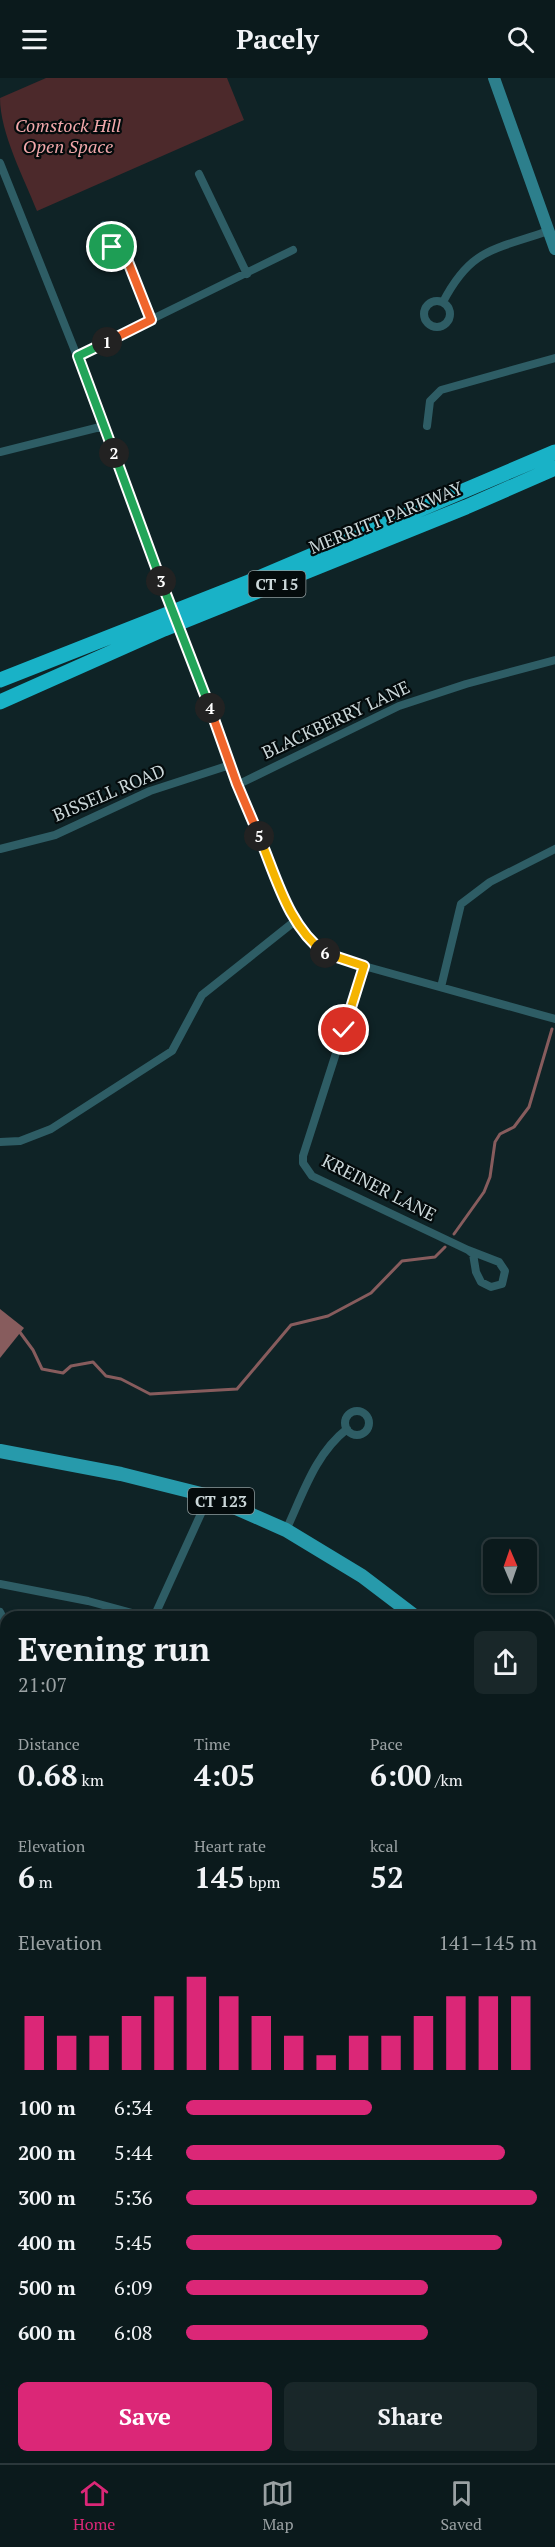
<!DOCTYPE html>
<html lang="en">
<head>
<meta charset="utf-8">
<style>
  :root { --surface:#0b1a1c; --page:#192729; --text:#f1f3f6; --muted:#9aa1a3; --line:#2b383b; --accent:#db2777 }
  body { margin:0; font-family:"PT Serif",serif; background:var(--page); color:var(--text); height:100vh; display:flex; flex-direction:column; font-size:22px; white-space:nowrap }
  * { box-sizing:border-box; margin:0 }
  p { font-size:20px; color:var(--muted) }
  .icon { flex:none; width:33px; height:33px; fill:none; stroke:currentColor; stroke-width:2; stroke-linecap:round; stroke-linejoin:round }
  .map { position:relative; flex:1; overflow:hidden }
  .details { position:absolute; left:0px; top:1533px; width:555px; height:852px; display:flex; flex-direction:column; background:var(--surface); border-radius:18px 18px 0 0; box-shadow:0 3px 9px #0003,0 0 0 2px var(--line) }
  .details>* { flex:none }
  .needle { width:39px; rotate:358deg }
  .fabs { position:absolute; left:483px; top:1461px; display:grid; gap:12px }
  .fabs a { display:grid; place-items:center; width:54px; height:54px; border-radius:9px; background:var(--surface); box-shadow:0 3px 9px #0003,0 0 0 2px var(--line); font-size:30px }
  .pin { position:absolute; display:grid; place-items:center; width:51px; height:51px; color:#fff; margin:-26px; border:3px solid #fff; border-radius:50%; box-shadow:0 2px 6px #0007 }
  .km { position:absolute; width:30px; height:30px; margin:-15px; border-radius:50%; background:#222; color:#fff; font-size:16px; line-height:30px; text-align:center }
  .round { display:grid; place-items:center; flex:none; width:63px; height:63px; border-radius:9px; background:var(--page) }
  .overview { display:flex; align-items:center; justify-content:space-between; height:102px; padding:0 18px }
  h1 { font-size:33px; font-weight:700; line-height:45px }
  .stats { display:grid; grid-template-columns:repeat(3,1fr); gap:9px; height:102px; padding:6px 18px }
  .stats div { display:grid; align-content:center }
  .stats b { font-size:30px; font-weight:700 }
  .stats small { font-size:16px; font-weight:400 }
  .stats p { font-size:16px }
  .chart { height:168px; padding:12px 18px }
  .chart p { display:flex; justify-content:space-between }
  .chart svg { width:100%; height:108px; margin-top:6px; stroke:var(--accent); stroke-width:6 }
  .primary-button { display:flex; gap:12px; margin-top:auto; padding:12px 18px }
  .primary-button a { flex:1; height:69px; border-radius:9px; background:var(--accent); color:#fff; font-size:24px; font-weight:700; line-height:69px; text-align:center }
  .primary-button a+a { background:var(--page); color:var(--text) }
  ul { padding:0 18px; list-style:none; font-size:20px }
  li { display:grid; grid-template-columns:96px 72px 1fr; align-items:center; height:45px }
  li i { height:15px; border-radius:8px; background:var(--accent) }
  header { display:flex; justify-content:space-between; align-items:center; height:78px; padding:0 18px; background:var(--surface); font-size:27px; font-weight:700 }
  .tabs { display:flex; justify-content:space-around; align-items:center; height:84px; border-top:2px solid var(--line); background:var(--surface); font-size:16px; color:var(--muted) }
  .tabs a { display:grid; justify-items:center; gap:3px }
  .tabs .current { color:var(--accent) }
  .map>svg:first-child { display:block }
  .green { fill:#4c292b }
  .water { fill:#875c5d }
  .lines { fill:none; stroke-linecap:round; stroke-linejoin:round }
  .stream { stroke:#875c5d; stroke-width:3 }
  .street { stroke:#2e5d65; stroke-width:8 }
  .secondary { stroke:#2d7f8c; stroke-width:12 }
  .primary { stroke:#279aab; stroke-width:14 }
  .highway { stroke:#19b2c7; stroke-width:15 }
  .street-bridge { stroke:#2e5d65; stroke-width:8 }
  .split-1-casing { stroke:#fff; stroke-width:12 }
  .split-2-casing { stroke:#fff; stroke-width:12 }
  .split-3-casing { stroke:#fff; stroke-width:12 }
  .split-4-casing { stroke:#fff; stroke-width:12 }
  .split-5-casing { stroke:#fff; stroke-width:12 }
  .split-6-casing { stroke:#fff; stroke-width:12 }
  .split-7-casing { stroke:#fff; stroke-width:12 }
  .split-1 { stroke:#f0652b; stroke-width:8 }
  .split-2 { stroke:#22a559; stroke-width:8 }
  .split-3 { stroke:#22a559; stroke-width:8 }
  .split-4 { stroke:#22a559; stroke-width:8 }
  .split-5 { stroke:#f0652b; stroke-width:8 }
  .split-6 { stroke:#f5b400; stroke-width:8 }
  .split-7 { stroke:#f5b400; stroke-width:8 }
  .labels { text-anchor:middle; stroke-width:4.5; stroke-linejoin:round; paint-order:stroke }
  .shield { fill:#040b0c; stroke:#8f9a9c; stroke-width:1.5 }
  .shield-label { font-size:16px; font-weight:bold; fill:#cbd7d9 }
  .park-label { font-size:18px; font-style:italic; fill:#f1a7aa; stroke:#040b0c }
  .street-label { font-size:18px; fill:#cbd7d9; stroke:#040b0c }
</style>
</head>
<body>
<header><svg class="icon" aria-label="menu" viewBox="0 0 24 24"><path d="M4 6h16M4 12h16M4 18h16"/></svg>Pacely<svg class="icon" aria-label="search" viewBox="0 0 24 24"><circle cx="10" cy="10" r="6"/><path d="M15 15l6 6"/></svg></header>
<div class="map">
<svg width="555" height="2385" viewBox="0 0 555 2385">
  <rect width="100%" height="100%" fill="#0f2326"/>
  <path class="green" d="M46,0H227L244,42L37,133C24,100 0,55 0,20Z"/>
  <path class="water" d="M0,1231L24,1250L0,1280Z"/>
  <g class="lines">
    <path class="stream" d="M454,1156L484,1114L490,1099L495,1064L500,1056L514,1049L529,1029L552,951
      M19,1253L33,1272L42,1291L63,1295L71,1288L93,1284L106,1298L121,1301L150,1316L237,1311L291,1247L328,1238L371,1215L402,1183L435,1179L445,1169"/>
    <path class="street" d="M0,85L77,278L162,507
      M199,96L247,196
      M104,147L112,169L123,171L151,242
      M424 236a13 13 0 1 1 26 0a13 13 0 1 1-26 0Z
      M443,224C471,170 494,172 548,153
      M77,278L293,172
      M427,348L430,323L441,312L555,280
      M0,374L104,348
      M190,578L237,707L295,843L309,863L325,875L364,888L555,941
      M237,707L399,628L466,606L555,582
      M0,771L55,757L150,713L230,687
      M364,888L303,1078V1085L312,1098L468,1172L473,1176L476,1194L481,1204L491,1209L502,1206L505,1193L499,1184L468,1172
      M441,909L461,826L490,804L555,771
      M0,1064L20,1063L51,1051L172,973L202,917L295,843
      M345 1345a12 12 0 1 1 24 0a12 12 0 1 1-24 0Z
      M286,1452C303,1416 315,1376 347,1351
      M0,1506L88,1523L147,1539
      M0,1534L6,1546
      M154,1539L209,1418
      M0,1777L6,1775
      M0,1937L6,1941
      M0,2049L6,2047
      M549,2049L555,2064
      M549,2310L555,2323
      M280,2379V2385"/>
    <path class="secondary" d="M494,0L555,171
      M549,2291L555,2288
      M119,2385L131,2379"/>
    <path class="primary" d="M0,1373L121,1396L209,1418L286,1452L362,1498L416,1539
      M549,1664L555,1669"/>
    <path class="highway" d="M0,602L249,504L555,374
      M0,624L164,551L466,429L555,390"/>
    <path class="street-bridge" d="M162,507L190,578"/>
  </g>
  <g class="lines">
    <g class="split-1-casing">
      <path id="split-1" d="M107,264L151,242L123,171L112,169"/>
    </g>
    <g class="split-2-casing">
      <path id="split-2" d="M107,264L78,278L114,375"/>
    </g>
    <g class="split-3-casing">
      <path id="split-3" d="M114,375L161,503"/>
    </g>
    <g class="split-4-casing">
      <path id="split-4" d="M161,503L210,630"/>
    </g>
    <g class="split-5-casing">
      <path id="split-5" d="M210,630L237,706L259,758"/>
    </g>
    <g class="split-6-casing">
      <path id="split-6" d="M259,758C276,798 288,848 325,875"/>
    </g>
    <g class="split-7-casing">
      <path id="split-7" d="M325,875L364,888L344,952"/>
    </g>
    <use href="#split-1" class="split-1"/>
    <use href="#split-2" class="split-2"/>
    <use href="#split-3" class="split-3"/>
    <use href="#split-4" class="split-4"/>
    <use href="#split-5" class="split-5"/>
    <use href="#split-6" class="split-6"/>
    <use href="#split-7" class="split-7"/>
  </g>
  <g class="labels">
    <g class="shield">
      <rect x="248.5" y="493" width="57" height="26" rx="4.5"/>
      <rect x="188" y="1410" width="66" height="26" rx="4.5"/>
    </g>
    <g class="shield-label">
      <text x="277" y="512">CT 15</text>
      <text x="221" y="1429">CT 123</text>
    </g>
    <g class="park-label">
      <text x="68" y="54">Comstock Hill<tspan x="68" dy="21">Open Space</tspan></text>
    </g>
    <g class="street-label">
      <text transform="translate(386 440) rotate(-22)" y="6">MERRITT PARKWAY</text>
      <text transform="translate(336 642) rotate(-25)" y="6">BLACKBERRY LANE</text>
      <text transform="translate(109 715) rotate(-23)" y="6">BISSELL ROAD</text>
      <text transform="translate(379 1110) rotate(27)" y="6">KREINER LANE</text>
    </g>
  </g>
</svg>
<div class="fabs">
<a><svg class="needle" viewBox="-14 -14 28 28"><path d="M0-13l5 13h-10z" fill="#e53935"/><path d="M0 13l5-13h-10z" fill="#9aa1a3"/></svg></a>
</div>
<div class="pin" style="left:112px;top:169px;background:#1e9e55"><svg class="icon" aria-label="arrive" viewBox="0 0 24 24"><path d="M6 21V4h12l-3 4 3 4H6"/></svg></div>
<div class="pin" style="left:344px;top:952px;background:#d93025"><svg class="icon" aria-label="check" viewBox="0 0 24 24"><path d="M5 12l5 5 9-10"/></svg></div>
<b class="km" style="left:107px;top:264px">1</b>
<b class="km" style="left:114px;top:375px">2</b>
<b class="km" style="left:161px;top:503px">3</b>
<b class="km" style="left:210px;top:630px">4</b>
<b class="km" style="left:259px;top:758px">5</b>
<b class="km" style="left:325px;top:875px">6</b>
<section class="details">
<div class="overview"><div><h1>Evening run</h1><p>21:07</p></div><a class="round"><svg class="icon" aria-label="share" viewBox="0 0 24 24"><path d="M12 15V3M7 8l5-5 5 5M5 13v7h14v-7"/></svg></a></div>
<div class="stats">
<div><p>Distance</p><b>0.68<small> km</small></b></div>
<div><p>Time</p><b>4:05</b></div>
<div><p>Pace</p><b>6:00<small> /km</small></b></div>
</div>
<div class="stats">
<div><p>Elevation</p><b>6<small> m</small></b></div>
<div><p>Heart rate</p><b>145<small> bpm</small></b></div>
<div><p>kcal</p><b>52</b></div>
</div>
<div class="chart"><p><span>Elevation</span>141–145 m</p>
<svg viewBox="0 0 160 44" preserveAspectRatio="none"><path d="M5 44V22M15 44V30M25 44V30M35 44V22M45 44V14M55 44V6M65 44V14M75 44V22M85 44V30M95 44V38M105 44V30M115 44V30M125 44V22M135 44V14M145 44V14M155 44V14"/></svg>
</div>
<ul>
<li><b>100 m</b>6:34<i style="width:53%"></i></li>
<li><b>200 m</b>5:44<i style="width:91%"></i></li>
<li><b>300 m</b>5:36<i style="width:100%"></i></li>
<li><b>400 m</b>5:45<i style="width:90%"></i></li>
<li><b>500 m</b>6:09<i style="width:69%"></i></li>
<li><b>600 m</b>6:08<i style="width:69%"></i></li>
</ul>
<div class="primary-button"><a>Save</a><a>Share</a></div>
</section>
</div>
<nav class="tabs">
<a class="current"><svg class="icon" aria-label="home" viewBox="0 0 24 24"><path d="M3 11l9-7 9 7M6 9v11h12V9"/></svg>Home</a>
<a><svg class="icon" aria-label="map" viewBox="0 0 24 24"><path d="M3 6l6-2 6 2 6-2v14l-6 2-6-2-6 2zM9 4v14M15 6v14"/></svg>Map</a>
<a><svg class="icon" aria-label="saved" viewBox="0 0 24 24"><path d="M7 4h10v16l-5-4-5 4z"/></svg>Saved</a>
</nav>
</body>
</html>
